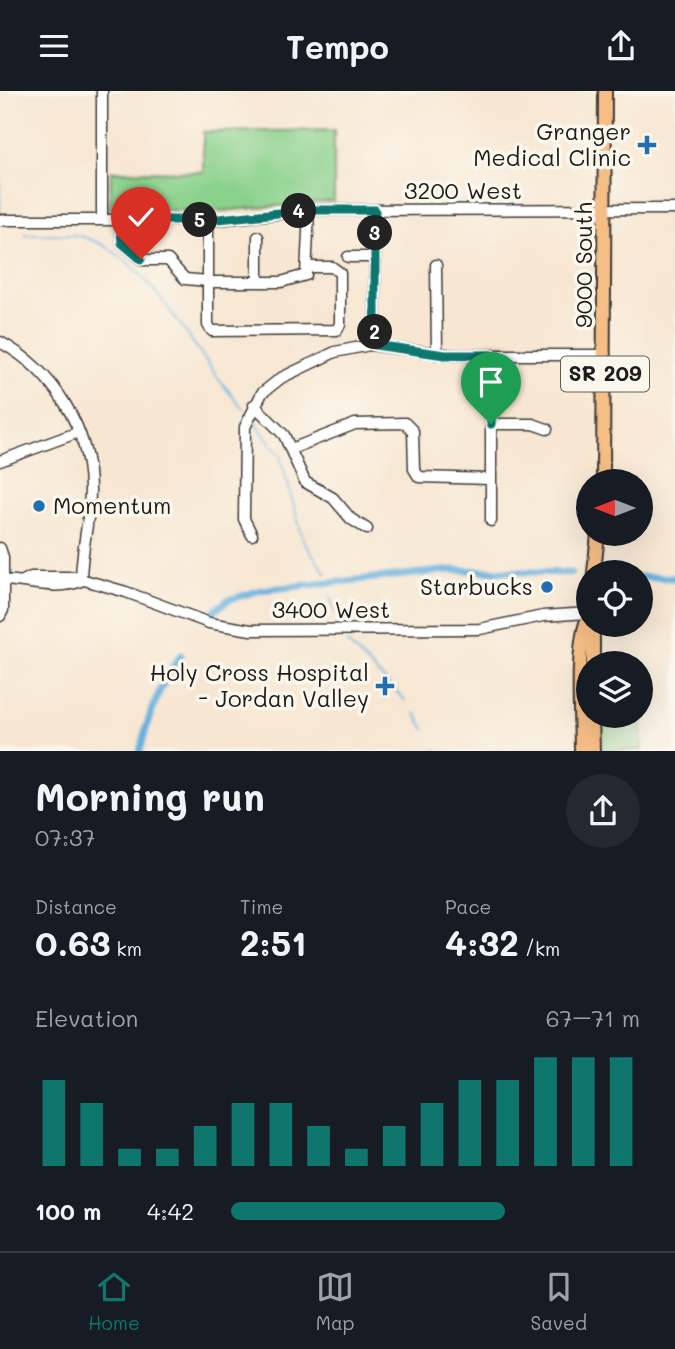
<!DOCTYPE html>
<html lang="en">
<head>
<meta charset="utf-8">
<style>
  :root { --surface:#171b24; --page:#242831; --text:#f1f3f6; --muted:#9ea1a6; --line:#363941; --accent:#0f766e }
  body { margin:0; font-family:Mali,sans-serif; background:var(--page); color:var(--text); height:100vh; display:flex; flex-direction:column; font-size:26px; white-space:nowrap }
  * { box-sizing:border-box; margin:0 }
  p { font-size:23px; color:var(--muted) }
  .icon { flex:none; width:38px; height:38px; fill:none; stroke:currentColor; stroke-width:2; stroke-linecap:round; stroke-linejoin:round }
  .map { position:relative; height:660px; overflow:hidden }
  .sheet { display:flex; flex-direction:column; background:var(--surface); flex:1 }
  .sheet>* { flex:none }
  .needle { width:46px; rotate:270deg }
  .tools { position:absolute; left:576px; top:378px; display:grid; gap:14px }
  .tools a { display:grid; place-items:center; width:77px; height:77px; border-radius:50%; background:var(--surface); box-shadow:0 7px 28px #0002; font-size:35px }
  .pin { position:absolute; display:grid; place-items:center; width:60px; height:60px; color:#fff; margin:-72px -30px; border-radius:50% 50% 50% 0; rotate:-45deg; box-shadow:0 0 7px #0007 }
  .pin .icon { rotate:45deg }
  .km { position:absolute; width:35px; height:35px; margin:-18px; border-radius:50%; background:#222; color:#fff; font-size:19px; line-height:35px; text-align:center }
  .round { display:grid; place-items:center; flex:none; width:74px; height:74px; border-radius:37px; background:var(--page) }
  .summary { display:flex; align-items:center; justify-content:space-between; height:119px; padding:0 35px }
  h1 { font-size:38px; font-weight:800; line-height:52px }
  .stats { display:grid; grid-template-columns:repeat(3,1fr); gap:10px; height:119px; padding:7px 35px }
  .stats div { display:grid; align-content:center }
  .stats b { font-size:35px; font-weight:800 }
  .stats small { font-size:19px; font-weight:400 }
  .stats p { font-size:19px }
  .chart { height:196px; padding:14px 35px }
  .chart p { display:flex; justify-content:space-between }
  .chart svg { width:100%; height:126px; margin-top:7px; stroke:var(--accent); stroke-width:6 }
  ul { padding:0 35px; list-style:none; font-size:23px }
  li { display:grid; grid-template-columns:112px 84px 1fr; align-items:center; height:52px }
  li i { height:18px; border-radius:9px; background:var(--accent) }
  header { display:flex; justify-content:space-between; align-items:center; height:91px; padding:0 35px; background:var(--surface); font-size:32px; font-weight:800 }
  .dock { display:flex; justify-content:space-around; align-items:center; height:98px; border-top:2px solid var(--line); background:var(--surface); font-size:19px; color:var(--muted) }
  .dock a { display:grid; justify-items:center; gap:4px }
  .dock .current { color:var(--accent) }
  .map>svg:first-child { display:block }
  .green { fill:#8ad18c; stroke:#537654; stroke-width:2 }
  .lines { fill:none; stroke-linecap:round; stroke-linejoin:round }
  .stream { stroke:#66b0de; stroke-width:2 }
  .canal { stroke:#66b0de; stroke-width:7 }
  .minor-casing { stroke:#3d3a37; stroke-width:13 }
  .major-casing { stroke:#3d3a37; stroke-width:16 }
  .minor { stroke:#fff; stroke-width:10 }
  .major { stroke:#f6be87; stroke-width:12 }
  .route-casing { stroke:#fff; stroke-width:14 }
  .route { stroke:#0f766e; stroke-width:9 }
  .poi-dot { fill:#1f6fb2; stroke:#fbf7ec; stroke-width:2.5 }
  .labels { text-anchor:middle; stroke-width:7; stroke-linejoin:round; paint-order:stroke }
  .shield { fill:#fbf7ec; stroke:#5f5e5a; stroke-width:2 }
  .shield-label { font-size:21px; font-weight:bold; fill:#1c1c1c }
  .poi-label { font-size:23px; fill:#1c1c1c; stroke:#fbf7ec; text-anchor:end }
  .street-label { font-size:23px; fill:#1c1c1c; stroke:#fbf7ec }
</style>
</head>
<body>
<header><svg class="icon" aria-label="menu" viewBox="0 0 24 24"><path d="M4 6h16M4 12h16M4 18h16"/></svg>Tempo<svg class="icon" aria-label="share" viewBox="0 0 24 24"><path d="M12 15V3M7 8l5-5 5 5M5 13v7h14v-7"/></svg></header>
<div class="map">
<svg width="675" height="660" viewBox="0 0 675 660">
  <rect width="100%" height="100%" fill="#fbf7ec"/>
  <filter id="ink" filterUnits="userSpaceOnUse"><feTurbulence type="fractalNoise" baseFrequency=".0143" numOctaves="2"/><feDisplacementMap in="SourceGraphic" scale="14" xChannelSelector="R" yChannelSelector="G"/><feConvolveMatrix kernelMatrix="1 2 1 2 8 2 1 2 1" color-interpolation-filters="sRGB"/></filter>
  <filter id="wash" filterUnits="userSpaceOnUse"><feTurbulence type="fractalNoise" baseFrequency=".00686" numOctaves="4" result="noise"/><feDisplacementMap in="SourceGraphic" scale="28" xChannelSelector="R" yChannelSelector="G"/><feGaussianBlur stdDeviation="1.57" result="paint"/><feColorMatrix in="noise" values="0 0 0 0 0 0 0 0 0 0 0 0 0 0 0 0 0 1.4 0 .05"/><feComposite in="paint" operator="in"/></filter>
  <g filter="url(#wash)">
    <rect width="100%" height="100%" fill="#f7e6d1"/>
    <path class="green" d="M334,39V110L221,120L110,118L111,80L203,81V41Z
      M641,606L642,659H603V625H640Z"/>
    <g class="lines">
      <path class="stream" d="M0,61V121
        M25,143C42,144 63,141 79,145C149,160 195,268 244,318
        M254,330L280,365L304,451L326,483
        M330,505L336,524
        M347,552L405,609
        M415,622L425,638
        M436,658L437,660"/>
      <path class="canal" d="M640,486L675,487
        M212,522L228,509L261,499L452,479L571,482
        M140,660C149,623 159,594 181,564"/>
    </g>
  </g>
  <g filter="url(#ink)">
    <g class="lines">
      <g class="minor-casing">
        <path id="minor" d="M102,0V129
          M375,119V254
          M0,129H216L317,119L675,118
          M120,129L122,152L142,169H168L185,188L208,190
          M208,129V234L212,240L337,239L340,233V182L332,176H309
          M258,146V191
          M348,166H375
          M436,174L437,263
          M208,191H281L306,184L309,119
          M0,251C54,280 90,338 90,399C90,430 81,459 81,490
          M491,264V430
          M254,314L284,344L305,391L333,407L351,428L367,438
          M491,333H533L547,338
          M291,358L355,333L405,332L413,340L414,378L419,386L491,388
          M0,370L79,341
          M252,444L244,428L245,336L262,302L281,287L335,261L370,254L453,264H605
          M0,457L3,466V519L0,525
          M3,489C28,490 57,500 81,490
          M23,490L31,486H74L126,501L209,532L251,539L480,538L543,525L588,522"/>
      </g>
      <g class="major-casing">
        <path id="major" d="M603,390L605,0
          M594,481L598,443
          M593,572V534
          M592,625L593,660
          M581,660C581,626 575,555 588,527"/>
      </g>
      <use href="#minor" class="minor"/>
      <use href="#major" class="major"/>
    </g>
  </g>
  <g class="lines" filter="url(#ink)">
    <g class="route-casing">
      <path id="route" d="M141,168L122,152L120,129H208L309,119H375V254L445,264H491V333"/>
    </g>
    <use href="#route" class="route"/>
  </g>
  <g class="poi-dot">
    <path d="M643.5 43.5h7v7h7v7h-7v7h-7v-7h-7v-7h7z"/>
    <circle cx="39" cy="415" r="7"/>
    <circle cx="547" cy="496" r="7"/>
    <path d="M381.5 584.5h7v7h7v7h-7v7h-7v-7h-7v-7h7z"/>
  </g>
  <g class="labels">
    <rect class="shield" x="561" y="265.5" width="88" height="35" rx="5"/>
    <g class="shield-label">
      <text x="605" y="290">SR 209</text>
    </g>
    <g class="poi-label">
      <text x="631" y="49">Granger<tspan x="631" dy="26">Medical Clinic</tspan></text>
      <text x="53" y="423" text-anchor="start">Momentum</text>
      <text x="533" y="504">Starbucks</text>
      <text x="369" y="590">Holy Cross Hospital<tspan x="369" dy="26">- Jordan Valley</tspan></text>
    </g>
    <g class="street-label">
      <text x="463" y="108">3200 West</text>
      <text transform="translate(584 174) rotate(-90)" y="8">9000 South</text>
      <text x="331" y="527">3400 West</text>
    </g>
  </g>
</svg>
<div class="tools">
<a><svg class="needle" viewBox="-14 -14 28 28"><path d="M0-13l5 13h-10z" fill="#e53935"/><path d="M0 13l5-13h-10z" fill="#9ea1a6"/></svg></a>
<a><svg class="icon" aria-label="locate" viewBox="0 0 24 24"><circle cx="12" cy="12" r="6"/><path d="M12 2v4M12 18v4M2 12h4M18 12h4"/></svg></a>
<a><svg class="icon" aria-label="layers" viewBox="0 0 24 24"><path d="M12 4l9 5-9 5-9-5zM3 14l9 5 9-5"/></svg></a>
</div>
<div class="pin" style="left:491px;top:333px;background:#1e9e55"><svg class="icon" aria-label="arrive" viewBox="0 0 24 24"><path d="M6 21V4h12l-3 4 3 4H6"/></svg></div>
<div class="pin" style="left:141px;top:168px;background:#d93025"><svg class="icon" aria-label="check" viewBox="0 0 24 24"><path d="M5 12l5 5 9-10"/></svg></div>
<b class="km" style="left:375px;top:241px">2</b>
<b class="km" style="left:375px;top:142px">3</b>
<b class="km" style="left:299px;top:120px">4</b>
<b class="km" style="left:200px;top:129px">5</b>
</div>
<section class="sheet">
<div class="summary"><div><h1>Morning run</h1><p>07:37</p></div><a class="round"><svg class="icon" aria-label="share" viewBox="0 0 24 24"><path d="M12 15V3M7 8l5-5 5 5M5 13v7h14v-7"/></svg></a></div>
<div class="stats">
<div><p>Distance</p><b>0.63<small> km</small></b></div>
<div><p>Time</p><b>2:51</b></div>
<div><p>Pace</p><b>4:32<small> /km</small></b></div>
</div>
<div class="chart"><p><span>Elevation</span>67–71 m</p>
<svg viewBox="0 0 160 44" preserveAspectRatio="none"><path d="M5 44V14M15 44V22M25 44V38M35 44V38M45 44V30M55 44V22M65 44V22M75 44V30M85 44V38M95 44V30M105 44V22M115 44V14M125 44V14M135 44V6M145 44V6M155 44V6"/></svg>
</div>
<ul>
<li><b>100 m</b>4:42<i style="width:67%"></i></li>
</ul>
</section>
<nav class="dock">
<a class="current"><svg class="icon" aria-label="home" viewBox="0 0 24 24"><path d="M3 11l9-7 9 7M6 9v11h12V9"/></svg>Home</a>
<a><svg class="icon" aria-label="map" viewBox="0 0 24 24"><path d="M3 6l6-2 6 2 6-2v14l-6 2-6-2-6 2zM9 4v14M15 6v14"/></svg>Map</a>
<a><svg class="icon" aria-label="saved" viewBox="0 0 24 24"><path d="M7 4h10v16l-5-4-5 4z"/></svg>Saved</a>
</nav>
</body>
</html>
